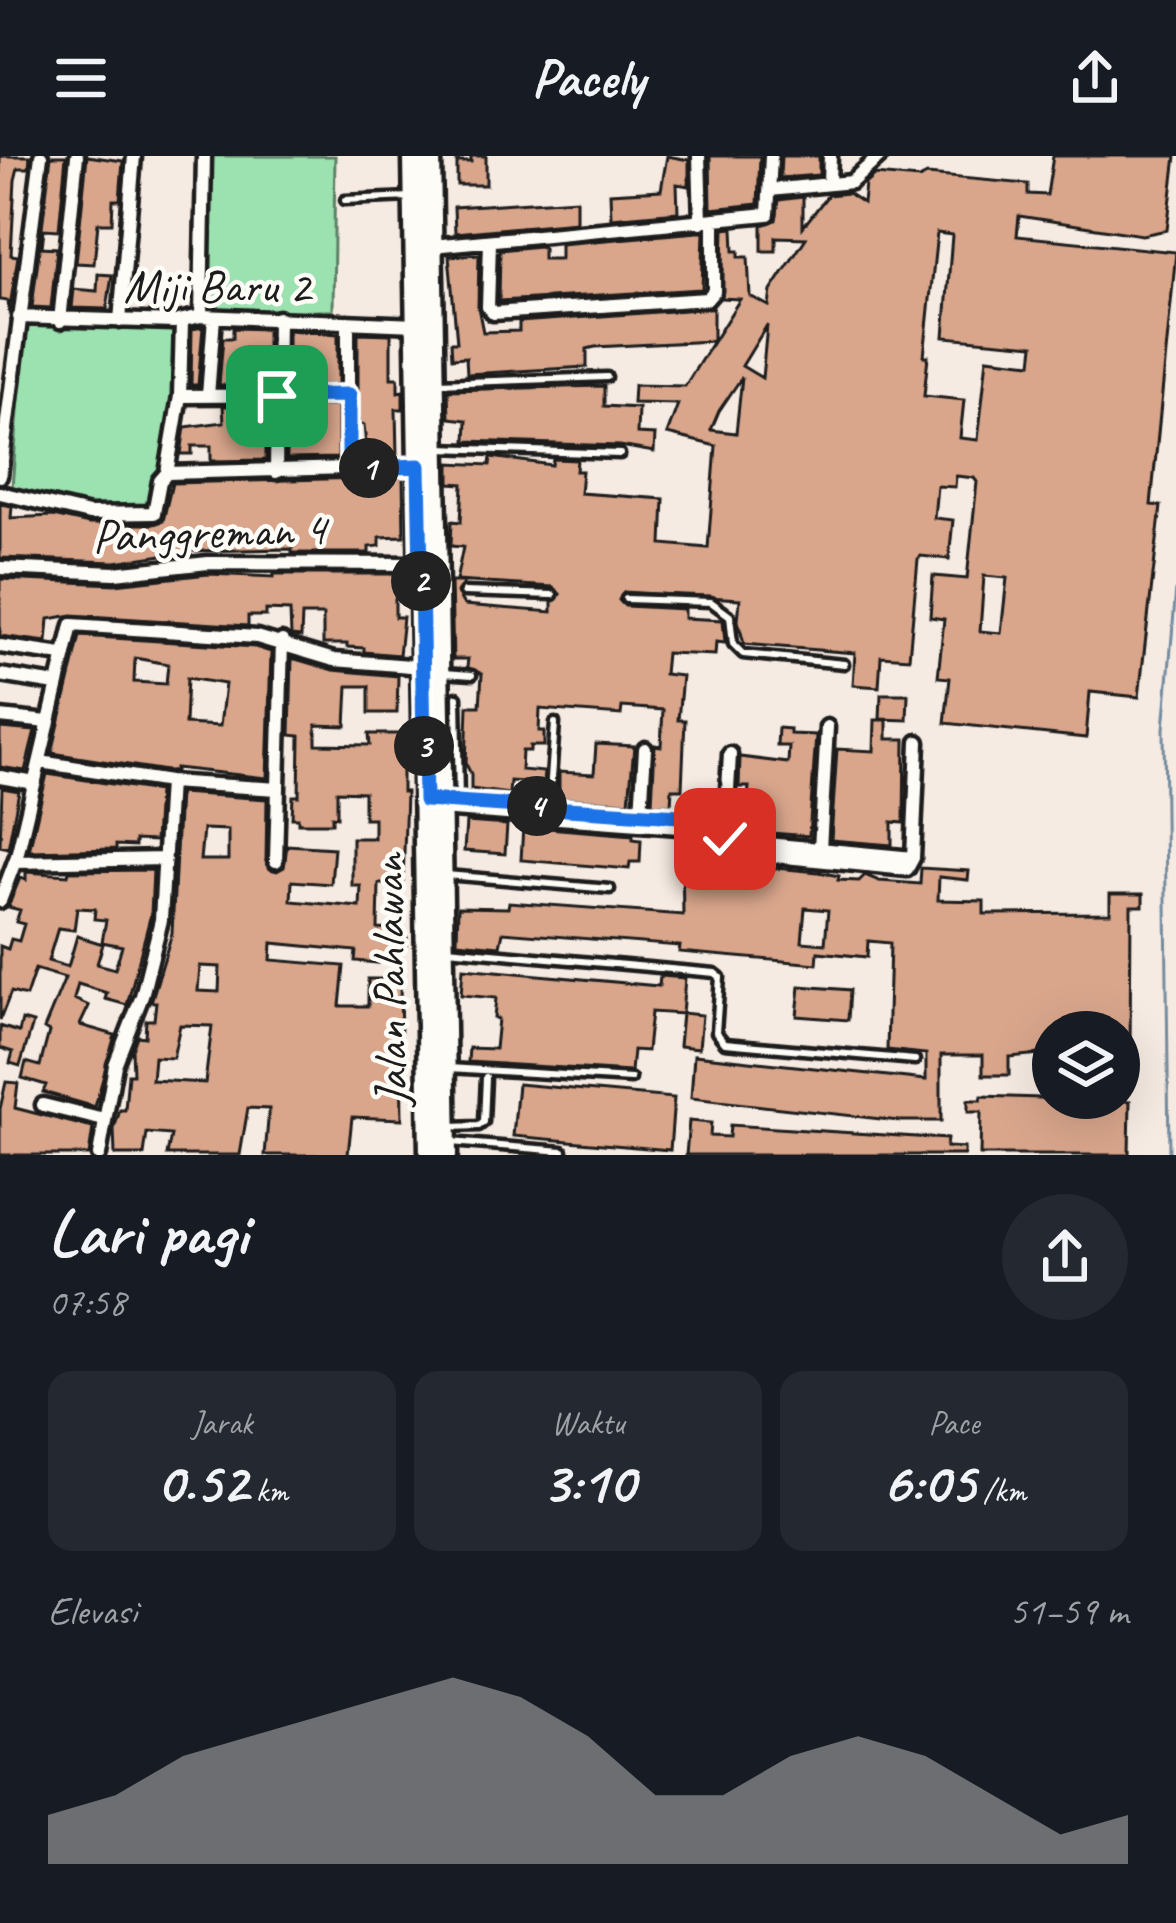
<!DOCTYPE html>
<html lang="id">
<head>
<meta charset="utf-8">
<style>
  :root { --surface:#171b24; --page:#242831; --text:#f1f3f6; --muted:#9ea1a6; --accent:#919294 }
  body { margin:0; font-family:Caveat,sans-serif; background:var(--page); color:var(--text); height:100vh; display:flex; flex-direction:column; font-size:45px; white-space:nowrap }
  * { box-sizing:border-box; margin:0 }
  p { font-size:39px; color:var(--muted) }
  .icon { flex:none; width:66px; height:66px; fill:none; stroke:currentColor; stroke-width:2; stroke-linecap:round; stroke-linejoin:round }
  .map { position:relative; height:999px; overflow:hidden }
  .details { display:flex; flex-direction:column; background:var(--surface); flex:1 }
  .details>* { flex:none }
  .tools { position:absolute; left:1032px; top:855px; display:grid; gap:24px }
  .tools a { display:grid; place-items:center; width:108px; height:108px; border-radius:50%; background:var(--surface); box-shadow:0 12px 48px #0002; font-size:60px }
  .pin { position:absolute; display:grid; place-items:center; width:102px; height:102px; color:#fff; margin:-51px; border-radius:24px; box-shadow:0 6px 18px #0006 }
  .km { position:absolute; width:60px; height:60px; margin:-30px; border-radius:50%; background:#222; color:#fff; font-size:33px; line-height:60px; text-align:center }
  .round { display:grid; place-items:center; flex:none; width:126px; height:126px; border-radius:63px; background:var(--page) }
  .headline { display:flex; align-items:center; justify-content:space-between; height:204px; padding:0 48px }
  h1 { font-size:66px; font-weight:600; line-height:90px }
  .stats { display:grid; grid-template-columns:repeat(3,1fr); gap:18px; height:204px; padding:12px 48px }
  .stats div { display:grid; align-content:center; border-radius:24px; background:var(--page); text-align:center }
  .stats b { font-size:60px; font-weight:600 }
  .stats small { font-size:33px; font-weight:400 }
  .stats p { font-size:33px }
  .chart { height:336px; padding:24px 48px }
  .chart p { display:flex; justify-content:space-between }
  .chart svg { width:100%; height:216px; margin-top:12px; fill:var(--accent); opacity:.7 }
  header { display:flex; justify-content:space-between; align-items:center; height:156px; padding:0 48px; background:var(--surface); font-size:54px; font-weight:600 }
  .map>svg:first-child { display:block }
  .green { fill:#9be2b0; stroke:#5c7f66; stroke-width:3 }
  .lines { fill:none; stroke-linecap:round; stroke-linejoin:round }
  .stream { stroke:#738b9f; stroke-width:3 }
  .building { fill:#d9a68c; stroke:#1c1c1c; stroke-width:3; fill-rule:evenodd }
  .service-casing { stroke:#1c1c1c; stroke-width:15 }
  .minor-casing { stroke:#1c1c1c; stroke-width:21 }
  .secondary-casing { stroke:#1c1c1c; stroke-width:27 }
  .service { stroke:#fdfcf7; stroke-width:6 }
  .minor { stroke:#fdfcf7; stroke-width:12 }
  .secondary { stroke:#fdfcf7; stroke-width:18 }
  .route-casing { stroke:#fff; stroke-width:24 }
  .route { stroke:#1a73e8; stroke-width:15 }
  .labels { text-anchor:middle; stroke-width:9; stroke-linejoin:round; paint-order:stroke }
  .street-label { font-size:48px; fill:#1c1c1c; stroke:#fdfcf7 }
</style>
</head>
<body>
<header><svg class="icon" aria-label="menu" viewBox="0 0 24 24"><path d="M4 6h16M4 12h16M4 18h16"/></svg>Pacely<svg class="icon" aria-label="share" viewBox="0 0 24 24"><path d="M12 15V3M7 8l5-5 5 5M5 13v7h14v-7"/></svg></header>
<div class="map">
<svg width="1176" height="999" viewBox="0 0 1176 999">
  <rect width="100%" height="100%" fill="#f6ebe2"/>
  <filter id="ink" filterUnits="userSpaceOnUse"><feTurbulence type="fractalNoise" baseFrequency=".00833" numOctaves="2"/><feDisplacementMap in="SourceGraphic" scale="24" xChannelSelector="R" yChannelSelector="G"/><feConvolveMatrix kernelMatrix="1 2 1 2 8 2 1 2 1" color-interpolation-filters="sRGB"/></filter>
  <g filter="url(#ink)">
    <path class="green" d="M210,0H335L333,155H207Z
      M25,168L176,175L163,357L11,344Z"/>
    <g class="lines">
      <path class="stream" d="M1169,999L1164,573L1176,433"/>
    </g>
    <path class="building" d="M0,0H30L29,12H18L15,24L11,99L18,100L9,157L8,145L0,144Z
      M51,0H66L59,74L44,73L42,91L57,92L51,152L32,151Z
      M87,0L123,5L120,44H113L112,67H98L94,108L76,107Z
      M471,0H486V29H457V6H471Z
      M667,0L689,4V30L677,28L678,56L611,62L610,37L661,34Z
      M710,0H760L758,48L711,53Z
      M781,0H819V19L780,22Z
      M1053,0H1176L1167,74L1142,79L1019,60L1017,80L1176,96L1151,349L1161,350L1139,541L1090,536L1086,582L945,567L950,522L938,521L944,463L930,461L933,420L967,423L977,326L974,322L956,320L955,331L937,330L934,362L953,364L949,403L921,400L918,403L909,502L881,500L879,531L853,529L855,497L744,488L738,465L740,443L624,436L619,444L625,450L684,453V462L723,464L725,487L716,486L715,499L666,497L664,518L682,520L678,564H685L682,633H672L671,649L652,648L655,589L661,590L663,554L622,551L621,559L540,553L539,575H544V590H530V595H522L521,614L544,616L543,627L510,625L509,638L471,633V618L466,608L468,550H480L482,518L467,511L468,503H453L451,426H464L457,437L464,449L552,456V446L560,438L553,431L456,425L463,391L451,390L452,365L461,366L463,328L450,327V307L490,309L491,301L552,309L553,303L577,304L576,315H582L580,337L664,343L662,388L708,392L716,290L667,278L678,248L633,247L634,229L685,230L713,185L595,191L587,193V211L467,218L466,201L452,202L451,186H457L449,100L479,98L478,151L483,176L519,175V166L713,152V186L740,143L722,142L724,73L733,72L734,95H739V101H748L750,140L769,150L771,135L806,82L776,81V95H762V69L776,64L779,44L803,41V71L828,39L848,37L863,47L865,28L875,19L919,23L927,19L1028,28V38L1047,39ZM937,77L952,79L944,181L1034,189L1032,207L987,202L978,284L960,282L964,244L924,240L928,200H924ZM767,169L762,222L742,210ZM742,221L736,277L711,274L719,255ZM984,420L1007,422L1001,477L980,475Z
      M576,43V66L455,77L454,51Z
      M698,76H704L702,133L499,145L500,94L539,90L543,92V103H560V88Z
      M98,118L112,119L107,153L72,152L74,133L97,135Z
      M203,171L198,229H191L192,173Z
      M233,172L267,173V229H219L223,182H233Z
      M288,174L338,178V229H288Z
      M358,177L391,178V222H398V236L403,235V253H396L397,300L367,301L364,269L358,268Z
      M604,230V250L638,252L637,278L655,279L654,296L620,290L466,285L467,264L449,262L448,234Z
      M223,250H266V304L211,305V290H192V298H181L185,271L224,266Z
      M287,250H338V302L287,303Z
      M403,321L404,380L380,381V390L369,391V397H292V393L190,395L115,406L0,402V348L12,350L11,362L53,360L89,368H154L163,365L172,327Z
      M209,418L274,421V418H406V430L400,431V443H395V461H403L399,499L364,496V492L347,491V488H323V459H302L301,481L291,480L290,455L266,454V460H248V470L72,459L49,463L47,486L0,480V423L115,428Z
      M80,480L255,491L271,496L267,622L175,612V615H166L52,597ZM135,502L168,508L166,528L134,526ZM187,522L225,528L220,570L185,568Z
      M292,502L333,514L398,520L397,557H369V530H348L346,570L316,569V588L370,589L369,578H402V636H406L403,728H379L378,773L392,774V780L407,782L406,791H398L397,802L378,800V807L355,805L356,795L272,787L271,804L344,810L340,850H368V823H400L402,963L352,961L348,999H265L269,953L248,952L240,999H167L171,979L147,977L144,999H115L114,973L120,954H125L128,918H133L132,894L137,880L145,881L146,864H154L156,846H151L172,777L179,637L267,643L266,705L270,713L277,715L284,711L287,689L334,692L331,728L292,725L291,745L360,751L361,730H352V682H374V662H364V636L337,635V661L332,660V667H298V662H292L293,640H299L300,580L290,579ZM203,673L228,674V704H200ZM200,810L220,811L219,836L198,835ZM180,869L212,870L205,927L152,924L154,901L173,902Z
      M881,538H908L907,564L880,563Z
      M875,564H887V583H905L904,667L892,666V689L831,684L837,593L874,595Z
      M0,572L35,575L25,615L0,611Z
      M778,572L790,573V578L816,579L809,680L745,675L746,665H742V654H747L749,631H739L740,601L788,607L789,590H777Z
      M596,588L634,590L629,646L559,642V616L594,618Z
      M47,618L158,635L155,685L135,684V690L116,689V693L29,695Z
      M2,632L19,635L8,692L0,690Z
      M466,666L507,669L505,698L464,695Z
      M523,670L633,679V683L641,684L640,706H630L629,713L521,704Z
      M682,703L818,716L839,720L838,724L859,725L865,719L879,725L920,728L921,712L969,715L968,724L939,721L938,744L984,745V758L1110,757V738H1143V750H1131L1130,900H1119V876H1053V921H1040L1041,898L1009,901V919H983V899H941V965H899L691,942L694,899L926,924V898L887,894L890,787L868,785L867,801L818,796L817,808L679,796L680,790L503,776L500,790L457,786L458,751L508,752L509,746L683,759ZM805,752L828,754L825,788L802,786Z
      M153,714L151,758L127,849L105,843L107,837L78,828L74,843L89,850L80,869L115,879L95,951L43,936L46,929L22,922L26,906L40,910L49,876L44,873L65,822L35,813L26,840L11,836L0,864V790L8,793L11,783L19,785L24,768L16,766L20,754L8,751L20,722L26,724V716L68,719L69,715ZM77,752L95,753L94,763L106,764L102,786L122,790L115,813L97,808L103,788L77,780L68,811L48,805L58,772L74,774Z
      M463,812L659,830L660,820L685,822L682,858L651,856L647,895L633,894L631,916L468,906L469,892L495,893L498,863L494,862L496,842L461,839Z
      M800,830L850,834L848,864L797,860Z
      M682,857L702,859L699,892L679,890Z
      M22,864L33,867L20,910L10,907L13,896L0,892V870L19,876Z
      M6,926L18,927L15,952L93,972L89,999H0V953Z
      M518,928L674,942L670,994L513,980Z
      M982,940L1130,945L1129,999H980L981,956H968V944H981Z
      M689,965L711,967L710,980L729,981L730,969L947,983L946,991L964,992V999H686Z"/>
    <g class="lines">
      <g class="service-casing">
        <path id="service" d="M345,44L410,41
          M437,227L607,221
          M439,292L620,298
          M464,436L553,439
          M626,443L711,446L730,460L733,488L743,498L844,508
          M443,517L472,519
          M457,541L459,645
          M549,651L555,567
          M446,719L610,733
          M447,793L715,817L720,821L716,876L725,887L915,904
          M449,912L631,923
          M450,971L479,970L484,966L486,921
          M450,986L563,995"/>
      </g>
      <g class="minor-casing">
        <path id="minor" d="M699,0L701,66
          M829,25L830,0
          M770,34L851,26L880,0
          M490,86L488,151L493,157L707,143L714,135V65
          M432,90L768,58L771,0
          M201,160L204,0
          M19,161L174,166L201,160L416,169
          M60,165L77,0
          M120,165L134,0
          M348,166V313
          M180,240L349,239
          M208,240L214,161
          M276,316L278,162
          M167,317L419,310
          M0,320L41,0
          M0,337L89,358L154,357L160,325L167,317L180,240L182,166
          M0,412L115,417L208,407L421,408
          M0,490L62,499
          M0,519L56,528
          M0,561L48,566
          M40,606L169,626L278,633
          M0,621L35,627
          M435,644L678,660L725,684L913,702
          M439,653L679,671L724,695L907,713L913,702L918,586
          M641,657L645,593
          M725,688L730,598
          M820,693L827,571
          M276,705L282,485
          M15,706L165,703
          M0,745L17,700L72,469L257,481L334,504L423,511
          M43,949L104,964
          M99,999L115,909L142,840L161,764L169,626"/>
      </g>
      <g class="secondary-casing">
        <path id="secondary" d="M413,0L429,999
          M431,0L447,999"/>
      </g>
      <use href="#service" class="service"/>
      <use href="#minor" class="minor"/>
      <use href="#secondary" class="secondary"/>
    </g>
  </g>
  <g class="lines" filter="url(#ink)">
    <g class="route-casing">
      <path id="route" d="M277,240L349,239V313L419,310L425,644L679,660L725,683"/>
    </g>
    <use href="#route" class="route"/>
  </g>
  <g class="labels">
    <g class="street-label">
      <text x="217" y="146">Miji Baru 2</text>
      <text transform="translate(209 375) rotate(-2)" y="17">Panggreman 4</text>
      <text transform="translate(388 824) rotate(-91)" y="17">Jalan Pahlawan</text>
    </g>
  </g>
</svg>
<div class="tools">
<a><svg class="icon" aria-label="layers" viewBox="0 0 24 24"><path d="M12 4l9 5-9 5-9-5zM3 14l9 5 9-5"/></svg></a>
</div>
<div class="pin" style="left:277px;top:240px;background:#1e9e55"><svg class="icon" aria-label="arrive" viewBox="0 0 24 24"><path d="M6 21V4h12l-3 4 3 4H6"/></svg></div>
<div class="pin" style="left:725px;top:683px;background:#d93025"><svg class="icon" aria-label="check" viewBox="0 0 24 24"><path d="M5 12l5 5 9-10"/></svg></div>
<b class="km" style="left:369px;top:312px">1</b>
<b class="km" style="left:421px;top:425px">2</b>
<b class="km" style="left:424px;top:590px">3</b>
<b class="km" style="left:537px;top:650px">4</b>
</div>
<section class="details">
<div class="headline"><div><h1>Lari pagi</h1><p>07:58</p></div><a class="round"><svg class="icon" aria-label="share" viewBox="0 0 24 24"><path d="M12 15V3M7 8l5-5 5 5M5 13v7h14v-7"/></svg></a></div>
<div class="stats">
<div><p>Jarak</p><b>0.52<small> km</small></b></div>
<div><p>Waktu</p><b>3:10</b></div>
<div><p>Pace</p><b>6:05<small> /km</small></b></div>
</div>
<div class="chart"><p><span>Elevasi</span>51–59 m</p>
<svg viewBox="0 0 160 44" preserveAspectRatio="none"><path d="M0 44V34L10 30L20 22L30 18L40 14L50 10L60 6L70 10L80 18L90 30L100 30L110 22L120 18L130 22L140 30L150 38L160 34V44z"/></svg>
</div>
</section>
</body>
</html>
